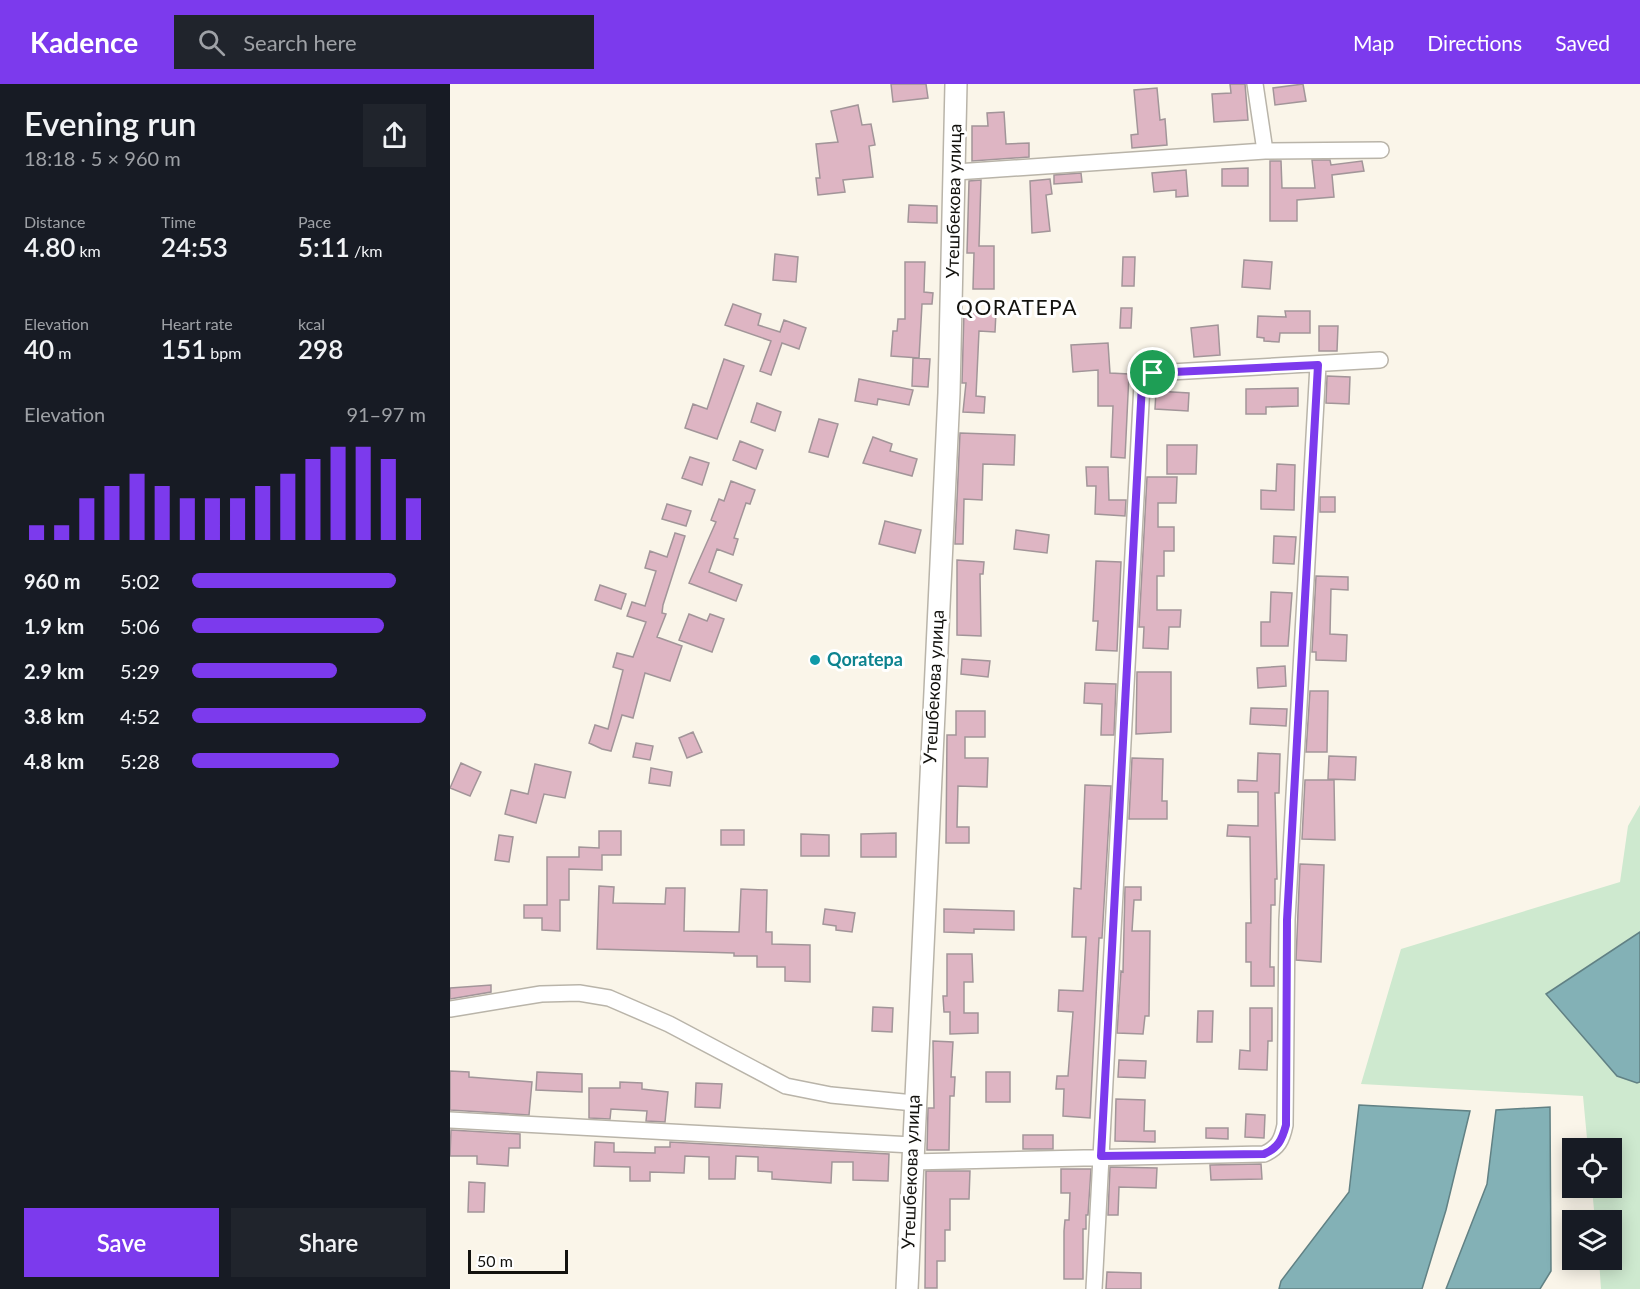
<!DOCTYPE html>
<html lang="en">
<head>
<meta charset="utf-8">
<style>
  :root { --surface:#171b24; --page:#20242c; --text:#f1f3f6; --muted:#9ea1a6; --accent:#7c3aed }
  body { margin:0; font-family:Lato,sans-serif; background:var(--page); color:var(--text); height:100vh; display:flex; flex-direction:column; font-size:22px; white-space:nowrap }
  * { box-sizing:border-box; margin:0 }
  p { font-size:20px; color:var(--muted) }
  .icon { flex:none; width:33px; height:33px; fill:none; stroke:currentColor; stroke-width:2; stroke-linecap:round; stroke-linejoin:round }
  .map { position:relative; flex:1; overflow:hidden }
  .sheet { display:flex; flex-direction:column; background:var(--surface); width:450px }
  .sheet>* { flex:none }
  .tools { position:absolute; left:1112px; top:1054px; display:grid; gap:12px }
  .tools a { display:grid; place-items:center; width:60px; height:60px; border-radius:0px; background:var(--surface); box-shadow:0 3px 15px #0003; font-size:30px }
  .scale { position:absolute; left:18px; bottom:15px; width:100px; box-sizing:border-box; padding-left:6px; border:3px solid #13120e; border-top:0; font-size:16px; line-height:21px; white-space:nowrap; color:#13120e; -webkit-text-stroke:4px #fff; paint-order:stroke }
  .pin { position:absolute; display:grid; place-items:center; width:51px; height:51px; color:#fff; margin:-26px; border:3px solid #fff; border-radius:50%; box-shadow:0 2px 6px #0007 }
  .round { display:grid; place-items:center; flex:none; width:63px; height:63px; border-radius:0px; background:var(--page) }
  .headline { display:flex; align-items:center; justify-content:space-between; height:102px; padding:0 24px }
  h1 { font-size:33px; font-weight:600; line-height:45px }
  .stats { display:grid; grid-template-columns:repeat(3,1fr); gap:9px; height:102px; padding:6px 24px }
  .stats div { display:grid; align-content:center }
  .stats b { font-size:26px; font-weight:600 }
  .stats small { font-size:16px; font-weight:400 }
  .stats p { font-size:16px }
  .chart { height:168px; padding:12px 24px }
  .chart p { display:flex; justify-content:space-between }
  .chart svg { width:100%; height:108px; margin-top:6px; stroke:var(--accent); stroke-width:6 }
  .primary-button { display:flex; gap:12px; margin-top:auto; padding:12px 24px }
  .primary-button a { flex:1; height:69px; border-radius:0px; background:var(--accent); color:#fff; font-size:24px; font-weight:600; line-height:69px; text-align:center }
  .primary-button a+a { background:var(--page); color:var(--text) }
  ul { padding:0 24px; list-style:none; font-size:20px }
  li { display:grid; grid-template-columns:96px 72px 1fr; align-items:center; height:45px }
  li i { height:15px; border-radius:8px; background:var(--accent) }
  header { display:flex; align-items:center; gap:36px; box-sizing:border-box; height:84px; padding:0 30px; background:var(--accent); color:#fff }
  header strong { font-size:28px }
  nav { display:flex; gap:33px; margin-inline-start:auto; font-size:21px }
  .search { width:420px; height:54px; background:var(--page); display:flex; align-items:center; gap:15px; box-sizing:border-box; padding:0 21px; border-radius:0px; color:var(--muted); font-size:22px }
  main { display:flex; flex:1; min-height:0 }
  .map>svg:first-child { display:block }
  .green { fill:#cee9cf }
  .water { fill:#83b1b6; stroke:#618184; stroke-width:1.5 }
  .building { fill:#deb5c3; stroke:#a29599; stroke-width:1.5 }
  .lines { fill:none; stroke-linecap:round; stroke-linejoin:round }
  .minor-casing { stroke:#b9b4a9; stroke-width:18 }
  .secondary-casing { stroke:#b9b4a9; stroke-width:24 }
  .minor { stroke:#fff; stroke-width:15 }
  .secondary { stroke:#fff; stroke-width:21 }
  .route-casing { stroke:#fff; stroke-width:12 }
  .route { stroke:#7c3aed; stroke-width:8 }
  .culture-dot { fill:#0f9aa8; stroke:#fff; stroke-width:2 }
  .labels { text-anchor:middle; stroke-width:6; stroke-linejoin:round; paint-order:stroke }
  .street-label { font-size:18px; fill:#13120e; stroke:#fff }
  .culture-label { font-size:18px; font-weight:bold; fill:#0d838f; stroke:#fff; text-anchor:start }
  .quarter-label { font-size:21px; letter-spacing:1.5px; fill:#13120e; stroke:#fff }
</style>
</head>
<body>
<header>
<strong>Kadence</strong>
<div class="search"><svg class="icon" aria-label="search" viewBox="0 0 24 24"><circle cx="10" cy="10" r="6"/><path d="M15 15l6 6"/></svg>Search here</div>
<nav><a>Map</a><a>Directions</a><a>Saved</a></nav>
</header>
<main>
<section class="sheet">
<div class="headline"><div><h1>Evening run</h1><p>18:18 · 5 × 960 m</p></div><a class="round"><svg class="icon" aria-label="share" viewBox="0 0 24 24"><path d="M12 15V3M7 8l5-5 5 5M5 13v7h14v-7"/></svg></a></div>
<div class="stats">
<div><p>Distance</p><b>4.80<small> km</small></b></div>
<div><p>Time</p><b>24:53</b></div>
<div><p>Pace</p><b>5:11<small> /km</small></b></div>
</div>
<div class="stats">
<div><p>Elevation</p><b>40<small> m</small></b></div>
<div><p>Heart rate</p><b>151<small> bpm</small></b></div>
<div><p>kcal</p><b>298</b></div>
</div>
<div class="chart"><p><span>Elevation</span>91–97 m</p>
<svg viewBox="0 0 160 44" preserveAspectRatio="none"><path d="M5 44V38M15 44V38M25 44V27M35 44V22M45 44V17M55 44V22M65 44V27M75 44V27M85 44V27M95 44V22M105 44V17M115 44V11M125 44V6M135 44V6M145 44V11M155 44V27"/></svg>
</div>
<ul>
<li><b>960 m</b>5:02<i style="width:87%"></i></li>
<li><b>1.9 km</b>5:06<i style="width:82%"></i></li>
<li><b>2.9 km</b>5:29<i style="width:62%"></i></li>
<li><b>3.8 km</b>4:52<i style="width:100%"></i></li>
<li><b>4.8 km</b>5:28<i style="width:63%"></i></li>
</ul>
<div class="primary-button"><a>Save</a><a>Share</a></div>
</section>
<div class="map">
<svg width="1190" height="1205" viewBox="0 0 1190 1205">
  <rect width="100%" height="100%" fill="#faf5e9"/>
  <path class="green" d="M1190,721V1205H1151L1149,1176H1161V1137H1145L1142,1104H1161V1065H1138L1133,1012L911,1000L951,865L1170,798L1178,742Z"/>
  <path class="water" d="M1190,848V998L1187,999L1167,992L1096,910Z
    M909,1021L1020,1027L996,1126L972,1205H829L831,1197L899,1108Z
    M1100,1023L1101,1187L1090,1205H996L1037,1100L1046,1026Z"/>
  <path class="building" d="M441,0H476L478,14L443,18Z
    M780,0H795L798,36L764,38L762,10L781,9Z
    M853,0L856,17L825,21L823,4Z
    M707,4L710,36L715,35L717,61L682,64L681,51L688,50L684,6Z
    M408,21L412,41L421,40L425,61L419,62L423,93L393,96L395,108L368,111L366,94H370L366,60L388,58L381,27Z
    M554,28L556,60L579,59V73L522,77V42H538L537,29Z
    M862,76H880L881,81L912,77L914,87L882,91L884,113L847,116V137H820V77H831L832,104H865Z
    M798,84V102H772V85Z
    M736,86L738,112L726,113V106L704,108L702,89Z
    M631,89L632,98L604,100V91Z
    M600,95L602,110L596,111L600,147L582,149L580,97Z
    M531,96L529,162H544V205H523L524,169H517L519,97Z
    M459,121L487,122V139L458,138Z
    M325,170L348,173L346,198L323,196Z
    M673,173H685L684,202H672Z
    M794,176L822,178L820,205L792,203Z
    M455,178H475L474,208L483,209L482,220H472L469,274L441,272L443,247H447L448,235H455Z
    M283,220L311,230L308,241L330,248L334,236L356,244L349,265L332,259L321,291L310,287L321,257L275,241Z
    M671,224H682L681,244H670Z
    M514,227L546,228L545,248L529,247L526,312L535,313L534,329L513,328L516,299H512Z
    M835,227H860V249H830L829,258L814,257V254L807,253L808,232L836,233Z
    M768,241L770,271L744,273L741,244Z
    M869,242H888L887,267H869Z
    M658,259L660,289L679,290L675,374L661,373L663,322H648V286L623,288L621,261Z
    M463,274L480,275L478,303L462,302Z
    M274,275L294,282L267,355L235,344L243,320L257,325Z
    M877,292L900,293L899,320L876,319Z
    M409,295L463,306L459,321L428,315L427,321L405,317Z
    M848,304V322L816,323V330H796V305Z
    M706,307L739,309L738,327L705,325Z
    M307,319L331,328L325,347L301,338Z
    M369,335L388,340L378,373L359,368Z
    M510,349L565,351L564,381L533,380L532,416L514,415L513,460H505Z
    M423,353L442,360L440,367L467,375L462,392L413,379Z
    M290,357L313,366L306,385L283,376Z
    M717,361H747L746,390H717Z
    M240,373L259,379L252,401L232,394Z
    M827,380L845,381L844,426L811,425V406L826,407Z
    M636,383H658L659,416H676L675,432L645,430L646,402H637Z
    M697,393H727L726,419H708V443H724V467H714V492H707V526H731L730,543H719L718,565L693,564L694,543H689Z
    M281,397L305,406L300,420L296,419L284,454L288,455L283,471L267,465L259,488L292,501L286,517L239,499L266,438L261,436L269,415L274,417Z
    M870,413H885V428H870Z
    M217,420L241,427L236,442L212,435Z
    M435,437L471,446L465,469L429,460Z
    M566,446L599,451L597,469L564,465Z
    M225,449L235,452L213,521L212,529L216,530L207,553L232,562L220,597L195,589L183,634L172,631L161,667L152,665L139,659L145,641L158,645L173,586L163,583L167,569L183,573L196,538L177,532L182,518L195,522L206,487L195,484L200,467L217,473Z
    M824,452L846,453L844,480L823,479Z
    M507,476L534,478L533,490H530L531,552L507,551Z
    M646,477L671,478L667,567L646,566L648,537H643Z
    M866,492L898,493V506L881,505L880,550L897,551L896,577L866,576V568H862Z
    M150,501L176,510L171,525L145,516Z
    M821,508L842,509L838,562H811V538H820Z
    M239,530L257,537L260,530L274,535L262,568L229,556Z
    M512,575L540,577L538,593L511,590Z
    M835,582L836,602L808,604L807,584Z
    M687,588H721V648L686,650Z
    M635,599L666,600L664,651H651L652,620L634,619Z
    M860,607H878L877,668H856Z
    M801,624L837,625L836,642L800,640Z
    M506,627H535V653H515V674H538L537,703L508,702L507,743H519V759H496L497,651H506Z
    M243,648L252,668L237,674L229,654Z
    M186,659L203,662L200,676L183,673Z
    M808,669L830,670L829,709H825L827,795H825V821H821L820,883H824V902H801V878H796V839H801L800,753L777,752L778,741L808,742V708H788V696L807,697Z
    M879,672L906,673L905,696L878,695Z
    M682,674L713,675L712,717H717V735H679Z
    M11,679L31,688L20,712L0,704Z
    M85,680L121,688L115,714L94,710L86,739L55,730L61,706L78,710Z
    M201,684L222,688L220,702L199,699Z
    M855,696H884L885,756L852,755Z
    M635,701L661,702L652,854H649L647,893L640,1034L613,1032L614,1005H606L607,992H618L623,928L608,927L609,906L633,907L636,853H622L624,804L631,805Z
    M271,746H294V761H271Z
    M149,747H171V771H152V786L119,785V816H110V847L92,846V834H74V821H97V773H129V763L149,764Z
    M446,749V773H411V750Z
    M351,750L379,751V772H351Z
    M49,751L63,753L59,778L45,776Z
    M850,780L874,781L871,878L846,876Z
    M149,802L164,803L163,819L215,820L216,804H235L234,847L289,848L291,805L317,806L316,848H322V860L360,861V898L335,897V883H307V872H284V869L147,865Z
    M675,803H691V816H684L682,847H700L699,932H695L693,950L667,949L671,887L673,888Z
    M375,825L405,829L402,848L386,846V842L373,840Z
    M494,825L564,827V846L524,845V849L494,848Z
    M497,870H522L523,898H514V929H528V949L500,950V928H494L493,912H497Z
    M41,901V908L0,915V904Z
    M423,923L443,924L442,948L422,947Z
    M800,924H822V957H818L817,986L789,985L790,966L800,967Z
    M748,927H763L762,958H747Z
    M483,957L503,958L501,993H505L504,1012H500L499,1066H477L478,1024H484Z
    M669,976L696,977L695,994L668,993Z
    M0,987L19,988V993L82,998L79,1031L0,1026Z
    M87,988L132,990V1008L86,1006Z
    M536,988H560V1018H536Z
    M170,998L192,999V1005L218,1008L215,1038L196,1037L197,1027L161,1025L160,1035L139,1034V1004H170Z
    M246,999L272,1000L270,1024L245,1023Z
    M666,1015L695,1016L694,1047H705V1058L665,1057Z
    M796,1030L815,1031L814,1054L795,1053Z
    M756,1044H778V1055L756,1054Z
    M1,1046L70,1050V1064H59L58,1082L27,1080V1072H0Z
    M573,1051H603V1065H573Z
    M145,1058L164,1059V1068L205,1069V1063H220V1058L439,1070L438,1097L403,1096V1078H382L381,1099L322,1095V1088L308,1087V1073L286,1072L285,1095H259V1073L235,1072L234,1089L200,1088V1097H180V1083L144,1082Z
    M811,1080L812,1095L761,1096L760,1081Z
    M660,1083L707,1084L706,1104L669,1103L668,1131H658Z
    M611,1085H641L638,1131H636V1145H633V1195H614V1147L615,1136H619L620,1109H611Z
    M476,1087H520L519,1115H500V1146H495V1177H487V1204H475Z
    M19,1098L35,1099L34,1128H18Z
    M657,1188L691,1189V1205H656Z"/>
  <g class="lines">
    <g class="minor-casing">
      <path id="minor" d="M805,0L815,67
        M506,88L815,67L931,66
        M0,925L91,910L129,909L159,914L219,940L336,1002L381,1011L464,1019
        M0,1036L462,1061
        M461,1078L814,1070C828,1064 832,1056 835,1041L837,836L868,281
        M644,1205L692,300L696,293L703,289L930,276"/>
    </g>
    <g class="secondary-casing">
      <path id="secondary" d="M457,1205L499,309L506,0"/>
    </g>
    <use href="#minor" class="minor"/>
    <use href="#secondary" class="secondary"/>
  </g>
  <g class="lines">
    <g class="route-casing">
      <path id="route" d="M868,281L837,836L836,1041C832,1056 828,1064 814,1070L651,1072L692,300L696,292L703,289Z"/>
    </g>
    <use href="#route" class="route"/>
  </g>
  <circle class="culture-dot" cx="365" cy="576" r="6"/>
  <g class="labels">
    <g class="street-label">
      <text transform="translate(504 117) rotate(-89)" y="6">Утешбекова улица</text>
      <text transform="translate(484 603) rotate(-87)" y="6">Утешбекова улица</text>
      <text transform="translate(461 1088) rotate(-88)" y="6">Утешбекова улица</text>
    </g>
    <g class="culture-label">
      <text x="377" y="582">Qoratepa</text>
    </g>
    <g class="quarter-label">
      <text x="567" y="231">QORATEPA</text>
    </g>
  </g>
</svg>
<div class="tools">
<a><svg class="icon" aria-label="locate" viewBox="0 0 24 24"><circle cx="12" cy="12" r="6"/><path d="M12 2v4M12 18v4M2 12h4M18 12h4"/></svg></a>
<a><svg class="icon" aria-label="layers" viewBox="0 0 24 24"><path d="M12 4l9 5-9 5-9-5zM3 14l9 5 9-5"/></svg></a>
</div>
<div class="scale">50 m</div>
<div class="pin" style="left:703px;top:289px;background:#1e9e55"><svg class="icon" aria-label="arrive" viewBox="0 0 24 24"><path d="M6 21V4h12l-3 4 3 4H6"/></svg></div>
</div>
</main>
</body>
</html>
